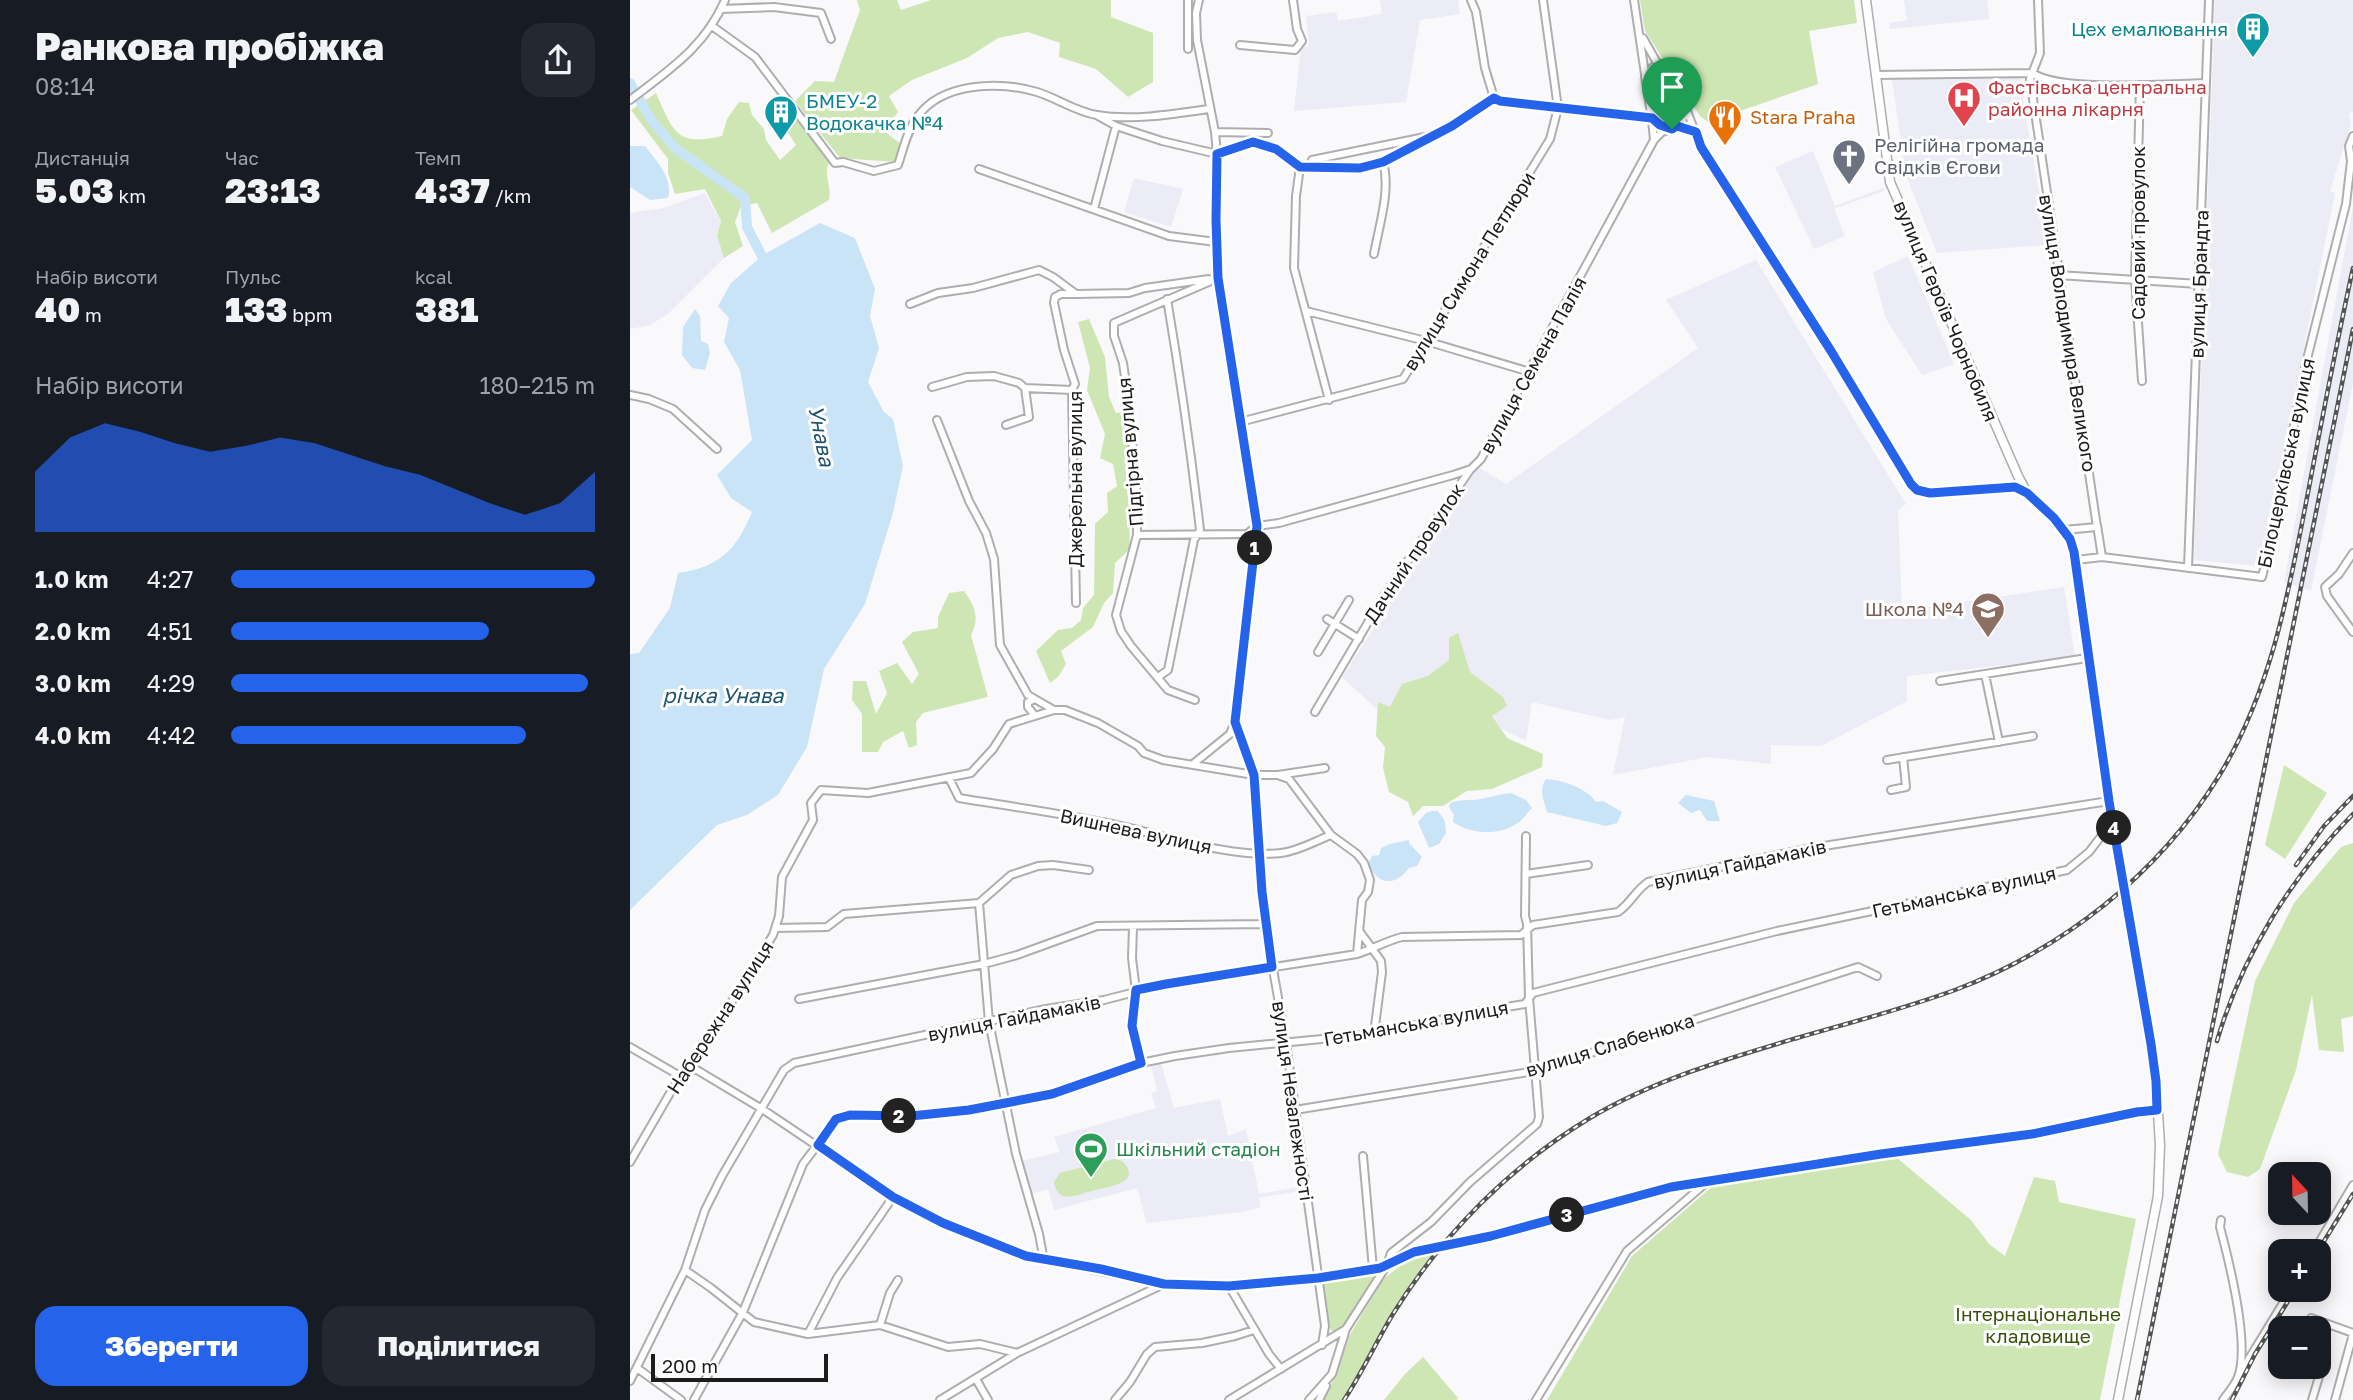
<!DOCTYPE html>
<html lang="uk">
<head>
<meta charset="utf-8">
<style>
  :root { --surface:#171b24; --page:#242831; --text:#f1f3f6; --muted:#9ea1a6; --accent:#2563eb }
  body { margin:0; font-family:"Golos Text",sans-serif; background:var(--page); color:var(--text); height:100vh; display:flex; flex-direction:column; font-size:26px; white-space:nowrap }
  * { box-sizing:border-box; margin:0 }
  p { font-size:23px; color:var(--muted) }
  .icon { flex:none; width:38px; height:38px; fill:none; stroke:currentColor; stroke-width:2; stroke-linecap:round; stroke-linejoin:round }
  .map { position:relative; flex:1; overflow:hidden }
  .sheet { display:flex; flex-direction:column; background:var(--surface); width:630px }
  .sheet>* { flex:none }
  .needle { width:46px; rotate:338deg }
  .buttons { position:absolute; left:1638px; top:1162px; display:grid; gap:14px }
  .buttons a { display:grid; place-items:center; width:63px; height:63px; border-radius:14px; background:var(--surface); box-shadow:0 4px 18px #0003; font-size:35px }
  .scale { position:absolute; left:21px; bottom:18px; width:177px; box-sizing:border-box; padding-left:7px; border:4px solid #1b1c1c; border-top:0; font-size:19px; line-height:24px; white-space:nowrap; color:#1b1c1c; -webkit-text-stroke:5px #fff; paint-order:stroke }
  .pin { position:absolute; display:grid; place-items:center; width:60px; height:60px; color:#fff; margin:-72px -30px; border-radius:50% 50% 50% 0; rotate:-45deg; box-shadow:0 0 7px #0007 }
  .pin .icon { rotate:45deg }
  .km { position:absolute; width:35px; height:35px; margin:-18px; border-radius:50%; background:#222; color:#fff; font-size:19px; line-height:35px; text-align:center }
  .round { display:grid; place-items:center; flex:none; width:74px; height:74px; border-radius:21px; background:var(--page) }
  .summary { display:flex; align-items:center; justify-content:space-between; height:119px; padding:0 35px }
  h1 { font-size:38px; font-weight:800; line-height:52px }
  .metrics { display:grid; grid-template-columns:repeat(3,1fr); gap:10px; height:119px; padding:7px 35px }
  .metrics div { display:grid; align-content:center }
  .metrics b { font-size:35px; font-weight:800 }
  .metrics small { font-size:19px; font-weight:400 }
  .metrics p { font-size:19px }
  .chart { height:196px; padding:14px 35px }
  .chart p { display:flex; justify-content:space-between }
  .chart svg { width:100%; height:126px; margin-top:7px; fill:var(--accent); opacity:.7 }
  .action { display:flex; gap:14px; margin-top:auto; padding:14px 35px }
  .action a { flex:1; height:80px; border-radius:21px; background:var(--accent); color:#fff; font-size:28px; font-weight:800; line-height:80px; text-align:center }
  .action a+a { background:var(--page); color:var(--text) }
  ul { padding:0 35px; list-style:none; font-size:23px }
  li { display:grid; grid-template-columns:112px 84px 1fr; align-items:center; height:52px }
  li i { height:18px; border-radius:9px; background:var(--accent) }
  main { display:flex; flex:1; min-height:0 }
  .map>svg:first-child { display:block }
  .built { fill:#ebecf5 }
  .green { fill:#cee6b3 }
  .water { fill:#c9e4f6 }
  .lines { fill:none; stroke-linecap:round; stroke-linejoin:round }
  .river { stroke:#c9e4f6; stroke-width:10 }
  .minor-casing { stroke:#aeaeb0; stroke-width:10 }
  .major-casing { stroke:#aeaeb0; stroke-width:11 }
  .minor { stroke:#fff; stroke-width:6 }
  .major { stroke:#fff; stroke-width:8 }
  .rail-casing { stroke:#535454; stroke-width:4.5 }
  .rail { stroke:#fff; stroke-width:2; stroke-dasharray:5; stroke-linecap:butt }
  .route-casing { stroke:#fff; stroke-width:14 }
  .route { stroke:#2563eb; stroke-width:9 }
  .labels { text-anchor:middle; stroke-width:6; stroke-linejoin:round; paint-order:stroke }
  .culture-label { font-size:19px; fill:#0d838f; stroke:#fff; text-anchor:end }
  .health-label { font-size:19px; fill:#be3a42; stroke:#fff; text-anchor:start }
  .food-label { font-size:19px; fill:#c56008; stroke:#fff; text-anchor:start }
  .worship-label { font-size:19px; fill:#5b616d; stroke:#fff; text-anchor:start }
  .street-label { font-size:19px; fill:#1b1c1c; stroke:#fff }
  .education-label { font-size:19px; fill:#785e54; stroke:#fff; text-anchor:end }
  .leisure-label { font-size:19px; fill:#27864d; stroke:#fff; text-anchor:start }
  .park-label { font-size:19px; fill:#38510a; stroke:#fff }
  .water-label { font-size:21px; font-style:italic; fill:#1e5471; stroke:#fff }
</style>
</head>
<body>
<main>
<section class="sheet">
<div class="summary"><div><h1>Ранкова пробіжка</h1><p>08:14</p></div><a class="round"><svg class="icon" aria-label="share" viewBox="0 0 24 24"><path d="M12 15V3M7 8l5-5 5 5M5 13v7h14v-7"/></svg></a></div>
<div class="metrics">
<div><p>Дистанція</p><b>5.03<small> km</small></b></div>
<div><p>Час</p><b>23:13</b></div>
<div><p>Темп</p><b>4:37<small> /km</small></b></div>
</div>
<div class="metrics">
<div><p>Набір висоти</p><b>40<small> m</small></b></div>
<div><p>Пульс</p><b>133<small> bpm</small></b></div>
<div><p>kcal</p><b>381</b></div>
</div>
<div class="chart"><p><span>Набір висоти</span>180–215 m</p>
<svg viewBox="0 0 160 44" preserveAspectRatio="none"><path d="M0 44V23L10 11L20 6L30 9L40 13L50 16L60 14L70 11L80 13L90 17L100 21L110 24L120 29L130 34L140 38L150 34L160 23V44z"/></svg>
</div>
<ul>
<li><b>1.0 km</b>4:27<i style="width:100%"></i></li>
<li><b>2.0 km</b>4:51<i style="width:71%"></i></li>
<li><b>3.0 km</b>4:29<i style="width:98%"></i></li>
<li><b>4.0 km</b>4:42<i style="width:81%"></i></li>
</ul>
<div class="action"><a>Зберегти</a><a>Поділитися</a></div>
</section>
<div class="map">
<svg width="1723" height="1400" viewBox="0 0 1723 1400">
  <rect width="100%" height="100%" fill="#f9f9fb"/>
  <path class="built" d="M750,0H828L830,14L790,20L776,102L664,111L671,47H678L679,45L676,16L706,12L708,21L752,14Z
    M1274,0H1357L1359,19L1260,29L1259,23L1277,20Z
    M1585,0H1723V111L1719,114L1721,124L1700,191L1705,193L1639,520L1627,566L1564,560Z
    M1389,75L1418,245L1307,253L1276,176L1262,80Z
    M1183,151L1205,206L1253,188L1254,191L1204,209L1215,236L1184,249L1145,167Z
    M504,178L553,189L541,227L494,212Z
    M75,193L91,222L87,236L94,258L39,313L20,325L0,329V213L34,208Z
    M1723,206V383L1681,591L1654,582Z
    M1278,256L1324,364L1292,375L1256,319L1243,272Z
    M1126,260L1276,504L1268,510L1272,611L1434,587L1445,657L1277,676V701L1191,746L1141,745V764L1078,757L983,775L995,717L980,720L902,702L896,741L858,722L754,716L712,677L848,467L876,484L1068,348L1036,300Z
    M531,1063L544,1108L590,1099L598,1136L616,1129L629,1194L669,1187L670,1191L629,1198L631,1207L611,1212L517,1223L507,1188L424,1210L418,1189L401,1194L392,1161L430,1152L424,1137L526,1108L521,1093L527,1091L521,1065Z"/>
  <path class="green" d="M227,0H267L271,10L301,0H481V17L523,33V82L498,97L466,69L429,57L430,43L398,32L368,38L337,58L282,80L259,96L268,112L254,131L271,144L266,162L210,158L165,101L185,81L204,82L230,10Z
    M1010,0H1224L1227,23L1179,31L1188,84L1078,122L1070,116L1015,31Z
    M1023,70L1028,71L1049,105L1047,116L1039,122L1030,119L1023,107L1019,75L1022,71L1034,115H1041L1043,112Z
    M26,93C43,131 46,147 92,136L97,119L109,102L119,103L122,115L134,129L136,140L150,160L166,145L151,122L163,113L199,163C193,175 202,186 199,200L142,233L127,203L111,206L105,222L113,246L94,258L87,236L91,221L75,189L45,194L38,173V159L1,110Z
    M459,319L475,357L479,397L486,413L495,412L505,510L499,516L500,549L485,563L483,593L474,603L463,627L431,651L436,664L428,677L420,683L406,651L428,630L442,628L451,620L453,608L464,595L465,524L478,512L477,493L487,486L483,464L470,458L475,434L457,390L460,368L448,322Z
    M334,591C345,606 350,618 341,635L358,697L293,713L286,722L287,745L279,748L273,731L253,742L248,752H232V714L222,700L223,681H236L246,714L257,693L249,671L267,663L282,684L289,674L272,642L283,632L308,628V617L319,593Z
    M828,633L840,672L873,697L877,706L862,716L877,738L913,754L912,767L862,789L837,791L813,806H793L783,816L778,802L759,792L753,768L755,747L746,736L748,702L760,707L772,684L798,676L819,660V638Z
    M1654,765L1697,793L1655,859L1635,845Z
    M1723,843V1016L1711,1019L1714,1052L1689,1050L1682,995L1666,1070L1630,1169L1618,1177L1597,1172L1588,1154L1625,981L1664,903L1711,847Z
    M1266,1157L1341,1220L1359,1244L1375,1256L1404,1177L1425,1181L1429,1202L1506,1219L1470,1400H917L1002,1256L1085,1184Z
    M484,1159L492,1161C514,1182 479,1187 465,1190C456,1192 441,1199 433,1196C427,1193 425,1188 424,1182L430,1173Z
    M804,1253L761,1316L713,1400H693L707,1373L718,1338L753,1279L774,1263Z
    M735,1274L744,1277V1281L718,1321L708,1331H702L698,1326L693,1281Z
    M793,1357L828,1398L827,1400H754L775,1374Z"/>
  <path class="water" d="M0,146H15C26,160 44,179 38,198L20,200L0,187Z
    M190,223L225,238L245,289L240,316L249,348L238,382L254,412L263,419L273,466L263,513L235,604L194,669L177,747L148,795L117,815L87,825L0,910V654L9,653L40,608L48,573C90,567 106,550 122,512L101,498L87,475L122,440L110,370L94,342L99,318L88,306L101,283L133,255Z
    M65,309L70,316L71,341L78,344L80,353L75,370L62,368L52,355L53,327Z
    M916,779C932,780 957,788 966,802L973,801L992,812L987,823L976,826L917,812C914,800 908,790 916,779Z
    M881,793L896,800L902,808C897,813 893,820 886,824C869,836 839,834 823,822L824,815L819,807L820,803C830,799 840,801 851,799C861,797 870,794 881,793Z
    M1056,795L1084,801L1090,821H1077L1070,810L1061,813L1048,803Z
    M802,811H808L815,821L816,833L809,844L799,848L788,822L796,813Z
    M779,840V843L792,857L787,866L779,868C765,887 748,885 738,864L742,856L749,855L751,848L760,844Z"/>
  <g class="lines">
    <path class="river" d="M0,83L22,121L45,148L115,198L117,227L138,268"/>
    <g class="minor-casing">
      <path id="minor" d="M569,0L566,13L567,40L585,132L587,154L586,220L588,278L627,526L605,722L624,775L635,924L656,1043L695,1326L692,1345
        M841,0L846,12L855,68L864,98
        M1004,0L1015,74
        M1408,0L1410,53L1400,79L1467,527L1434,530
        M91,9L144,7L191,13L201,39
        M82,26L125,57L205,163L213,162L244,171L268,165C273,150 278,128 288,116C313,82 370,81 407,92C427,98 446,112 467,115C502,121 545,114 579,109
        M1013,38L1030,68
        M610,45L665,50L672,41L667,29L663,0
        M558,49V0
        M1246,75L1403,73C1427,92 1541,84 1576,83
        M1510,85L1505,279L1512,381
        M864,98L870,101L1022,118
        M0,100C39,70 75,47 95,0
        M1057,111L1052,121L1042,129L1022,120L1015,76L1023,67L1031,69L1057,111L1071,147L1201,351L1281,484L1287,490L1300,493L1381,487L1396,492
        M468,116L486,126L532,141L587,154L623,142L646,149L670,167L730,168L753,162L822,126L864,98
        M1022,120L1024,140
        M1047,126L1066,132
        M585,132L638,133
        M682,160L795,137
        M670,167L666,196L664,268L699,400
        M349,169L539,236L586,242
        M464,209L486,126
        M744,254C749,225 761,191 753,162
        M1428,275L1569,284
        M446,294H431L425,297L424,303L434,350L445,384L442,390L446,603
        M280,304L308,293L343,288L409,270L423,277L446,294L499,293L515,288L579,279
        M676,311L796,341L900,372
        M302,387L337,377L364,376L389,383L395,388L442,390
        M0,395L19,399L43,409L87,449
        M307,420L339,501L356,533L364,559L370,645L398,695L424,710
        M610,422L773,379L920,139L928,108L913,0
        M376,425L399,417L395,388
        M1467,525L1472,557
        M507,535L617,534L627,526L649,523L823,475L841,469L851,459L1024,140L1032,132L1042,129
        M1723,553L1709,574L1695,587L1697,596L1723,632
        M1446,560L1472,557L1632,577L1643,533L1676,363L1716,204L1721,161L1719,146L1723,136
        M1558,568L1579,0
        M697,619L729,639
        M688,652L719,600
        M1355,674L1369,742
        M528,677L538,670L564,540L570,530C561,452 550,376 537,299
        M1310,681L1457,658
        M403,700L398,702V707L405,716
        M565,700L538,690L501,646L491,631L486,615L507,535V499L500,413L493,363L484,336V323L588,278
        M685,712L753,597L840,470
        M1257,760L1403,736
        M563,764L600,734L605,722
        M650,776L659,779L701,835L727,854L734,863L740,880L738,892L732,900L727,954
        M319,778L329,798C378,806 428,813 477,823C528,833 601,859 651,853C669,851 685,841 701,835
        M1261,790L1276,787L1273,757
        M896,874L958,865
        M349,903L359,1022L386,1154L409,1234L414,1261
        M503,927L502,958L506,991L502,1026L511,1063
        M146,928L197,927L214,914L349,903L381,875L408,866L423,865L459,870
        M730,932L751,961L752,972L744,1034
        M169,999L354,964L387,955L467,926L635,924
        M0,1047L50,1076
        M60,1069L67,1070L132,1109L263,1197L313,1223L395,1256L534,1284L558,1286H599L688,1278L743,1269L784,1252L861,1236L1041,1187L1251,1154L1402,1134L1507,1112L1527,1110
        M665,1110L905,1071L1228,967L1247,976
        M733,1156L743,1269
        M0,1162L50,1076L60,1069L143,935L149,916L152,877L183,820L181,803L191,790L238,793L341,773L363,749L379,724L424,710H435L468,723L508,746L514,753L533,760L624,775H648L695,768
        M1591,1220L1590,1227C1599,1261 1620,1345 1608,1377C1605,1385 1598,1393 1593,1400
        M1684,1251L1723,1185
        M55,1270L81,1288L124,1322L178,1334L250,1325L318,1347L350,1344L387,1353
        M599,1286L639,1354L651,1369
        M1681,1318L1723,1333
        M250,1325L260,1293L268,1280
        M178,1334L207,1278L263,1197
        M7,1368L51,1400
        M1609,1375L1661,1290
        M346,1379L358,1400
        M0,1381L55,1270L75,1210L92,1176L154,1070L164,1063L416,1009L474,1000L536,984L727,954C743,949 756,941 772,937L891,935L903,925L988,912C1001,903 1005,891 1018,882L1181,848L1479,801
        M64,1400L113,1312L173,1164L207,1119L220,1115L281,1116L339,1110L422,1094L511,1063L545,1056L599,1048L744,1034L851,1011L895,1004L903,993L1147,931L1437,870L1459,852L1483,821
        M310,1400L387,1353L534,1284
        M485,1400L500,1382L517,1354L525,1347L572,1343L605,1336L624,1330
        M599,1400L716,1329L757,1265L761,1253L801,1222L840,1182L907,1124L909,1117L899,998L897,924L895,916L896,836
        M679,1400L702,1374L716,1329
        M689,1400L696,1386
        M906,1400L997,1251L1077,1182
        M1682,1400L1694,1360L1689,1351
        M1705,1400L1723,1334"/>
    </g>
    <g class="major-casing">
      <path id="major" d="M1236,0L1260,182L1388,476L1397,493L1424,518L1440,539L1446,560L1448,588L1494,894L1526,1081L1530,1145L1528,1196L1488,1400"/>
    </g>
    <use href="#minor" class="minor"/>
    <use href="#major" class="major"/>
    <g class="rail-casing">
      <path id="rail" d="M1666,865L1694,826L1723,796
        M1587,1041C1612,956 1661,877 1723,814
        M1688,1251L1723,1194
        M714,1400C732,1373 746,1342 763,1314C812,1235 880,1166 960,1118C1024,1080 1096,1059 1167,1038C1219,1023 1273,1009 1325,990C1433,949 1528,875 1589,776C1640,693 1658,596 1676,503C1691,424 1706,346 1723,268
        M1507,1400L1723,329
        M1602,1400L1625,1354L1665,1290"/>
    </g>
    <use href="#rail" class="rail"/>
  </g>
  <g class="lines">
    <g class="route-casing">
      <path id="route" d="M864,98L870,101L1022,118L1030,125L1042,129L1047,126L1066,132L1071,147L1201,351L1281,484L1287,490L1300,493L1385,487L1397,493L1424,518L1440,539L1444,552L1479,801L1521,1044L1526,1081L1527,1110L1507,1112L1402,1134L1251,1154L1041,1187L861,1236L784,1252L750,1268L688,1278L599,1286L534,1284L471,1269L396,1256L313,1223L263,1197L188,1145L206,1119L220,1115L281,1116L339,1110L422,1094L511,1063L502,1026L506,990L536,984L642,967L632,892L624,775L605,722L627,526L588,278L586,220L587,154L623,142L646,149L670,167L730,168L753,162L822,126Z"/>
    </g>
    <use href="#route" class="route"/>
  </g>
  <defs>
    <g id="building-pin" transform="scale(1.75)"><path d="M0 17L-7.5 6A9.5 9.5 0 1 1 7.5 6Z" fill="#0f9aa8" stroke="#fff"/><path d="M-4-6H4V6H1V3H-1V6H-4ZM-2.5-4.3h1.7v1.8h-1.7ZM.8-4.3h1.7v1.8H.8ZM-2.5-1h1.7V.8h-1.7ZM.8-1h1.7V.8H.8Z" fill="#fff"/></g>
    <g id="hospital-pin" transform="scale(1.75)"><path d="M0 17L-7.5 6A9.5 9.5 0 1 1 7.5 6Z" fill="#e0444e" stroke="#fff"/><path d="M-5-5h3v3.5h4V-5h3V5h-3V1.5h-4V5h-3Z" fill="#fff"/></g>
    <g id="restaurant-pin" transform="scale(1.75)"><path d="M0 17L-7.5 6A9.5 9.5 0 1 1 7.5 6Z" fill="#e8710a" stroke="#fff"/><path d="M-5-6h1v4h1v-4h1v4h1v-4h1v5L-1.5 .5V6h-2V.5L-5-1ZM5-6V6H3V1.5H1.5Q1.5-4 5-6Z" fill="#fff"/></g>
    <g id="church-pin" transform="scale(1.75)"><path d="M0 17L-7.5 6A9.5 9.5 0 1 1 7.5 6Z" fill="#6b7280" stroke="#fff"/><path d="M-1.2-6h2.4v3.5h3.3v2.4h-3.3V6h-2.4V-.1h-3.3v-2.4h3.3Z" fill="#fff"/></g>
    <g id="school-pin" transform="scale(1.75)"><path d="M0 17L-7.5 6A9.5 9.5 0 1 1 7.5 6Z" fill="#8d6e63" stroke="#fff"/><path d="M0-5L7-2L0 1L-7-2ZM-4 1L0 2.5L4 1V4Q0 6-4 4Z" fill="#fff"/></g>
    <g id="stadium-pin" transform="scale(1.75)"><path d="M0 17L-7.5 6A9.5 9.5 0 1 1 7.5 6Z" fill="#2e9e5b" stroke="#fff"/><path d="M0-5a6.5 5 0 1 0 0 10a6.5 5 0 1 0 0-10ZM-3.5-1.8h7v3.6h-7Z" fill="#fff"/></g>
  </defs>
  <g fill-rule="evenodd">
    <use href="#building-pin" x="1623" y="29"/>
    <use href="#hospital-pin" x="1334" y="98"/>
    <use href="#building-pin" x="151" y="112"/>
    <use href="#restaurant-pin" x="1095" y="117"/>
    <use href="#church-pin" x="1219" y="156"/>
    <use href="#school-pin" x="1358" y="609"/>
    <use href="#stadium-pin" x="461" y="1149"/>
  </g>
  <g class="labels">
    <g class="culture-label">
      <text x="1598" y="36">Цех емалювання</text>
      <text x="176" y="108" text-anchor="start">БМЕУ-2<tspan x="176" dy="22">Водокачка №4</tspan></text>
    </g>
    <g class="health-label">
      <text x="1358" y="94">Фастівська центральна<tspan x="1358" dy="22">районна лікарня</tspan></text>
    </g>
    <g class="food-label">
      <text x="1120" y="124">Stara Praha</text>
    </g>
    <g class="worship-label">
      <text x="1244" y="152">Релігійна громада<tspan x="1244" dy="22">Свідків Єгови</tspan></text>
    </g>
    <g class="street-label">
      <text transform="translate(1508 233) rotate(-90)" y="7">Садовий провулок</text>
      <text transform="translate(839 271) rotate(-58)" y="7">вулиця Симона Петлюри</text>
      <text transform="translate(1569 284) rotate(-88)" y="7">вулиця Брандта</text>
      <text transform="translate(1316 311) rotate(67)" y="7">вулиця Героїв Чорнобиля</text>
      <text transform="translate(1438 333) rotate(81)" y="7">вулиця Володимира Великого</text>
      <text transform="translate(903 365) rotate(-61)" y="7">вулиця Семена Палія</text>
      <text transform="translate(500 452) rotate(-95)" y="7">Підгірна вулиця</text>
      <text transform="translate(1656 463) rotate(-78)" y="7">Білоцерківська вулиця</text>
      <text transform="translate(445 479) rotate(-90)" y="7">Джерельна вулиця</text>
      <text transform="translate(784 553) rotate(-56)" y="7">Дачний провулок</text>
      <text transform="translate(506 831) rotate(12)" y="7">Вишнева вулиця</text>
      <text transform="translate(1110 864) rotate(-12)" y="7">вулиця Гайдамаків</text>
      <text transform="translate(1334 892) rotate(-12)" y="7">Гетьманська вулиця</text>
      <text transform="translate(90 1017) rotate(-57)" y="7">Набережна вулиця</text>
      <text transform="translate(384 1018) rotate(-11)" y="7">вулиця Гайдамаків</text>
      <text transform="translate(786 1023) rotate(-10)" y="7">Гетьманська вулиця</text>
      <text transform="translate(980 1045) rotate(-17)" y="7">вулиця Слабенюка</text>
      <text transform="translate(663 1101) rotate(82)" y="7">вулиця Незалежності</text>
    </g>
    <g class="education-label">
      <text x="1334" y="616">Школа №4</text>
    </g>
    <g class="leisure-label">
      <text x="486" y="1156">Шкільний стадіон</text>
    </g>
    <g class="park-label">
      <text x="1408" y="1321">Інтернаціональне<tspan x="1408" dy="22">кладовище</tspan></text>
    </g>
    <g class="water-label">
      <text transform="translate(191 436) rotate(79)" y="7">Унава</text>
      <text x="93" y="703">річка Унава</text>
    </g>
  </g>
</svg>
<div class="buttons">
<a><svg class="needle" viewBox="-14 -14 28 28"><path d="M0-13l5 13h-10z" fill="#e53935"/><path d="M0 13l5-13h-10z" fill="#9ea1a6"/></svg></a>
<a>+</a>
<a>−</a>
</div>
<div class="scale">200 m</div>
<div class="pin" style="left:1042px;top:129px;background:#1e9e55"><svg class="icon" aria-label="arrive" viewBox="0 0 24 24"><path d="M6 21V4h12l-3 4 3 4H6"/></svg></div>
<b class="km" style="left:625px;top:548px">1</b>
<b class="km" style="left:269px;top:1116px">2</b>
<b class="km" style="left:937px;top:1215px">3</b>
<b class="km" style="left:1484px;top:828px">4</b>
</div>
</main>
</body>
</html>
